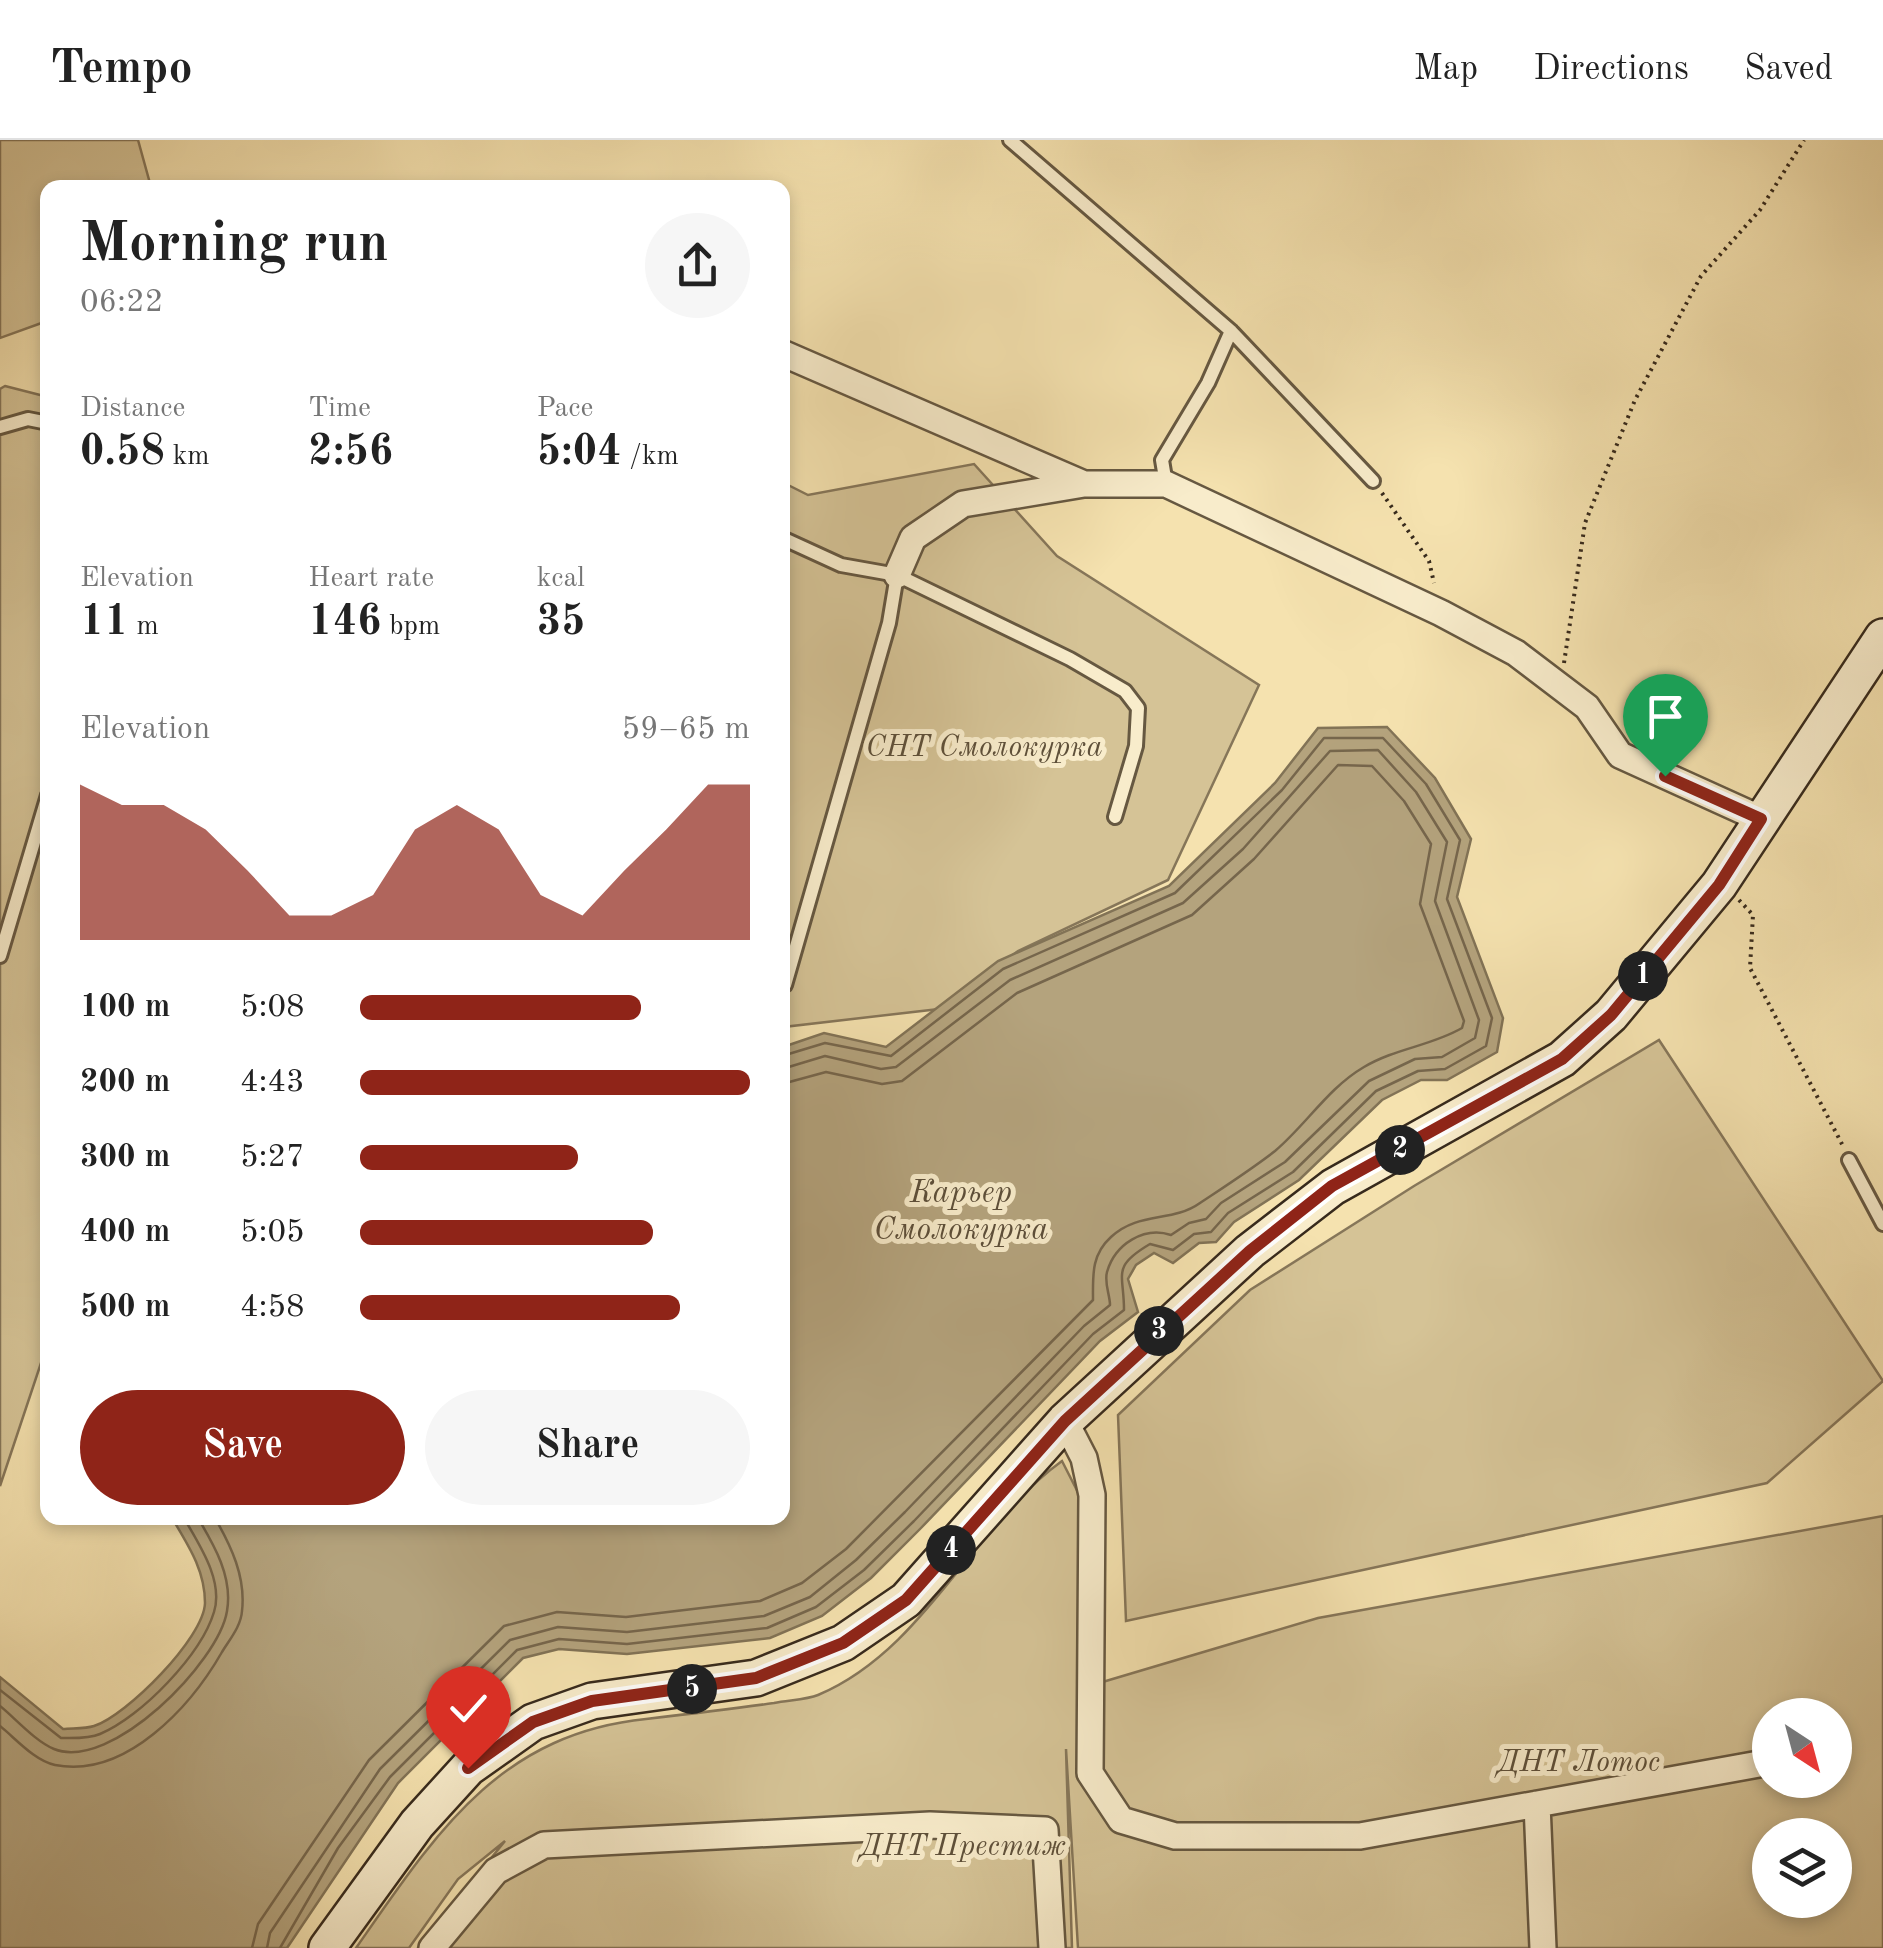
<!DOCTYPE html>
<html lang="en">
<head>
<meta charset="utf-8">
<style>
  :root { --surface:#fff; --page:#f6f6f6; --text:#222; --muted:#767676; --line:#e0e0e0; --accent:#8f2418 }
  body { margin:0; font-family:"Old Standard TT",serif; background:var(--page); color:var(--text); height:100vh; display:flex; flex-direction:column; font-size:38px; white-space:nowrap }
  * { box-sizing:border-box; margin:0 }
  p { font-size:32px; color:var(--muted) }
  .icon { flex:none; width:55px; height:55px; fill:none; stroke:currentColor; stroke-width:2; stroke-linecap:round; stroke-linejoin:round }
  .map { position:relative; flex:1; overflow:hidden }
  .side { position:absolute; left:40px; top:40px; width:750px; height:1345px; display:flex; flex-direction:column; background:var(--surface); border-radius:20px; box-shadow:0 5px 15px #0003 }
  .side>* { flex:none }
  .needle { width:65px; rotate:144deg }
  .tools { position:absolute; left:1752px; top:1558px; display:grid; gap:20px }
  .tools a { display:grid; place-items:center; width:100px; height:100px; border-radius:50%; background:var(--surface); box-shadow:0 5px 15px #0003; font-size:50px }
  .pin { position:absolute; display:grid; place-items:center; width:85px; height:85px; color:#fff; margin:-102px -42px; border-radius:50% 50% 50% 0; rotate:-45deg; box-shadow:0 0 10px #0007 }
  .pin .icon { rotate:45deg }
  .km { position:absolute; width:50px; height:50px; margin:-25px; border-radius:50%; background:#222; color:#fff; font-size:28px; line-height:50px; text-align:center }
  .round { display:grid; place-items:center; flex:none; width:105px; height:105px; border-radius:52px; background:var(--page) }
  .headline { display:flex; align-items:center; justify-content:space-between; height:170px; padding:0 40px }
  h1 { font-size:55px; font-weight:600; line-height:75px }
  .metrics { display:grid; grid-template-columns:repeat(3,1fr); gap:15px; height:170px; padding:10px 40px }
  .metrics div { display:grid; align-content:center }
  .metrics b { font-size:42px; font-weight:600 }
  .metrics small { font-size:28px; font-weight:400 }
  .metrics p { font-size:28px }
  .chart { height:280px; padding:20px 40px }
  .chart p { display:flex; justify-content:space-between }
  .chart svg { width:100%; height:180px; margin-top:10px; fill:var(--accent); opacity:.7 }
  .action { display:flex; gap:20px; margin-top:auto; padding:20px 40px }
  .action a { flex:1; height:115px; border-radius:60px; background:var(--accent); color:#fff; font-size:40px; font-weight:600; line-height:115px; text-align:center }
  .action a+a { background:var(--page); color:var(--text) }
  ul { padding:0 40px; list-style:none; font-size:32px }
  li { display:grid; grid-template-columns:160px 120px 1fr; align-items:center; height:75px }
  li i { height:25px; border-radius:12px; background:var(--accent) }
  header { display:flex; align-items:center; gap:60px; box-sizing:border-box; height:140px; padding:0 50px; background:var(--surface); border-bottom:2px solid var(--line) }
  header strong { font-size:48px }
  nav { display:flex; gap:55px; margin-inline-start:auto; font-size:35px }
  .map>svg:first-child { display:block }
  .green { fill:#d5c396; stroke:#867659; stroke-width:2.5; fill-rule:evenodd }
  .water { fill:#b4a37d; stroke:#827356; stroke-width:2.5 }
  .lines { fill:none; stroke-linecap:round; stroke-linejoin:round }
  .shore { stroke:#76664c; stroke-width:2.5 }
  .lane-casing { stroke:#665841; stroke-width:18 }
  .street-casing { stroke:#665841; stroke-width:30 }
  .secondary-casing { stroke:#372a1c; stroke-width:40 }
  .path { stroke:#372a1c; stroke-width:4; stroke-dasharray:2.5 5; stroke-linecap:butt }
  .lane { stroke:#f8eccb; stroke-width:12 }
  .street { stroke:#f8eccb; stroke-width:25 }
  .secondary { stroke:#f8eccb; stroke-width:35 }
  .route-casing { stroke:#fff; stroke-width:20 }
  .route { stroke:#8f2418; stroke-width:12 }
  .labels { text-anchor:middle; stroke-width:10; stroke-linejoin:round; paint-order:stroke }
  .park-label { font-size:30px; font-style:italic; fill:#5e503a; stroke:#f8eccb }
  .water-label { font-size:32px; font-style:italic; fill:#5c4e39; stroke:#f8eccb }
</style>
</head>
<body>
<header>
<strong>Tempo</strong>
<nav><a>Map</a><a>Directions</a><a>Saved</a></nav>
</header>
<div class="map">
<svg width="1883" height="1808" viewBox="0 0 1883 1808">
  <rect width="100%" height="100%" fill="#f5e2af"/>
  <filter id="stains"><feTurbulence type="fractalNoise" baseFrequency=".002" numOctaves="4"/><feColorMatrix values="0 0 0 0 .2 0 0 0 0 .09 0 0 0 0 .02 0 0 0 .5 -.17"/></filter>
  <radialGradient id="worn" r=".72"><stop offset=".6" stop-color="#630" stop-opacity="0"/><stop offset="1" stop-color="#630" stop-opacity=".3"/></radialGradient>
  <path class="green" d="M0,0H138L151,47L48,48L47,181L0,198Z
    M5,246L48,257V1202L0,1346V249Z
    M974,324L1057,416L1259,545L1168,740L1018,811L939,869L783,887L782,342L808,355Z
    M1659,900L1883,1241L1767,1343L1126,1481L1118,1275L1250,1150L1414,1046Z
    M1062,1321L1088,1372L1079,1549L1318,1478L1883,1376V1808H1078L1066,1609L1072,1808H418L505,1701L458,1739L409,1808H356C435,1695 498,1594 646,1579C689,1574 731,1569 774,1563C788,1560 806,1560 818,1555C925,1510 972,1386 1062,1321ZM1770,1575H1835V1640H1770ZM1770,1695H1835V1760H1770Z"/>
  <path class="water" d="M1387,587L1435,638L1471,699L1457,757L1503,878L1497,912L1447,940H1421L1382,960L1299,1040L1234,1082L1216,1102L1199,1103L1173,1123L1154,1113L1136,1125L1128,1139L1138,1172L1100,1201L921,1388L871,1438L822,1476L770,1498L627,1514L559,1509L523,1518L398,1643L287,1808H0V1537L63,1589C72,1588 85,1589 94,1586C126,1576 204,1498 205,1463C205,1430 188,1405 172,1378H782L783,907L824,893L886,907L998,821L1169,746L1275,643L1318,588Z"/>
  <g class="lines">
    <path class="shore" d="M0,1550L61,1598C73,1598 89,1599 100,1594C141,1577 201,1515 214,1472C224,1440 198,1403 184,1378
      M0,1566C16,1579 35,1601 54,1609C111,1632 219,1522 227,1471C233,1437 214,1405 198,1378
      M0,1586C16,1599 35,1621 55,1625C126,1639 191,1566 222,1512C230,1499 241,1486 242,1471C246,1437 231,1406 215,1378
      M252,1808L258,1784L369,1620L504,1486L557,1472L626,1477L760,1461L802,1443L846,1409L1093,1160C1093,1136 1091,1115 1111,1097C1139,1071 1172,1083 1200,1063C1224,1047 1252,1029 1275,1011C1306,985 1328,948 1364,927C1396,908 1431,906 1462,888L1464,881L1420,764L1431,704L1404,661L1372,626L1338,625L1254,719L1192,775L1017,853L902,941L882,944L826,932L782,944
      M267,1808L270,1793L380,1629L510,1500L558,1487L627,1492L764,1476L810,1457L856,1420L905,1372L1084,1186L1110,1165C1110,1155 1104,1143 1107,1132C1115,1104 1144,1086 1171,1095L1189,1083L1206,1079L1221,1063L1285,1022L1369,941L1415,919L1442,917L1475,898L1479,880L1435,761L1447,702L1416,652L1378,610L1330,611L1243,709L1183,763L1010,840L896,927L881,929L825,916L782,929
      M280,1808L338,1708L390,1637L517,1510L559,1499L627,1504L767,1488L816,1467L864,1430L914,1381L1093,1194L1124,1170C1124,1133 1111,1127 1150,1104L1173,1110L1194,1094L1211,1092L1228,1073L1293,1032L1376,951L1418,931L1445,929L1486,906L1492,878L1447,759L1460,700L1426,644L1383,598H1324L1282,650L1175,753L1003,829L891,916L825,903L782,916"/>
    <g class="lane-casing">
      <path id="lane" d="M1010,0L1231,191L1373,341
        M0,287L28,279L48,283
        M1166,344L1162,320L1208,243L1231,191
        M782,398L841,425L897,435L1070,519L1125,551L1138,568L1136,606L1115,677
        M0,816L48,655
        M785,845L889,483L897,435
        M1849,1020L1883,1084"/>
    </g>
    <g class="street-casing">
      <path id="street" d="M782,213L1084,344
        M897,435L913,398L963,364L1084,344H1166L1441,473L1516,513L1587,567L1620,615L1761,679
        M1065,1281L1084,1318L1092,1355L1090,1633L1121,1680L1175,1696H1360L1770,1622
        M1537,1664L1543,1808
        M432,1808L496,1731L544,1705L930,1685L1045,1690L1052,1808"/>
    </g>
    <g class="secondary-casing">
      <path id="secondary" d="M327,1808L417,1684L468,1628L533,1582L592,1561L756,1538L843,1503L906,1460L1065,1281L1250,1111L1333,1047L1562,919L1611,875L1719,745L1883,497"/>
    </g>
    <path class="path" d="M1382,353L1429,421L1434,443
      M1564,523L1585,383L1635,260L1701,136L1760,70L1804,0
      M1739,760L1753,775L1750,828L1843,1006"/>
    <use href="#lane" class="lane"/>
    <use href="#street" class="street"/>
    <use href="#secondary" class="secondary"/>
  </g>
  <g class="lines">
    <g class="route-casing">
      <path id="route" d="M468,1628L533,1582L592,1561L756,1538L843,1503L906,1460L1065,1281L1250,1111L1332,1046L1562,919L1611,875L1719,745L1761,679L1665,636"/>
    </g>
    <use href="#route" class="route"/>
  </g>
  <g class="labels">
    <g class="park-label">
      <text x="984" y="616">СНТ Смолокурка</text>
      <text x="1579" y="1631">ДНТ Лотос</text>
      <text x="963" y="1715">ДНТ Престиж</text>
    </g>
    <g class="water-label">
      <text x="961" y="1062">Карьер<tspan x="961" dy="37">Смолокурка</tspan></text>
    </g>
  </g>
  <rect width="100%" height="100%" filter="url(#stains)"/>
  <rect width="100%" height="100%" fill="url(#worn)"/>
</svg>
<div class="tools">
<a><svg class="needle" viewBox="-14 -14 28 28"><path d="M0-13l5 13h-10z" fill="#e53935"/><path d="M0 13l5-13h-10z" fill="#767676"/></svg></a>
<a><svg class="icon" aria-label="layers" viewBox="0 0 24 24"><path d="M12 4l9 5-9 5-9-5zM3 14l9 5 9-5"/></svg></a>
</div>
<div class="pin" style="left:1665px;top:636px;background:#1e9e55"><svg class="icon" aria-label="arrive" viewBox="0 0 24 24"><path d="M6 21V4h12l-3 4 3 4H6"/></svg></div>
<div class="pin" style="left:468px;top:1628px;background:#d93025"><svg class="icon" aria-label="check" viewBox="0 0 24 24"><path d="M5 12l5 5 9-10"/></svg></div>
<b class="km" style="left:1643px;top:836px">1</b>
<b class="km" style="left:1400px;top:1010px">2</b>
<b class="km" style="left:1159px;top:1191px">3</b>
<b class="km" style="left:951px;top:1410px">4</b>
<b class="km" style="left:692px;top:1549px">5</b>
<section class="side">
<div class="headline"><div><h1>Morning run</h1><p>06:22</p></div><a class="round"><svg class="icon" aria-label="share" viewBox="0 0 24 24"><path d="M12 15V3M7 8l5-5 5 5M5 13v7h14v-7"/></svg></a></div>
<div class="metrics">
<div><p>Distance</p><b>0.58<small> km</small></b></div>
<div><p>Time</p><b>2:56</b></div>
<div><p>Pace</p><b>5:04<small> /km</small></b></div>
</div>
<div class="metrics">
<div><p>Elevation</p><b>11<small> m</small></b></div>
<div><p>Heart rate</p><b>146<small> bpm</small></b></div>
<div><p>kcal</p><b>35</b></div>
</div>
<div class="chart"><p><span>Elevation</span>59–65 m</p>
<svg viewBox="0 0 160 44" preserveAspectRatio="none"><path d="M0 44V6L10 11L20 11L30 17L40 27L50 38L60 38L70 33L80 17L90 11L100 17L110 33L120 38L130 27L140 17L150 6L160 6V44z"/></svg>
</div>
<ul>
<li><b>100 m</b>5:08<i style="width:72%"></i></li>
<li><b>200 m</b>4:43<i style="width:100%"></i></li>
<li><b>300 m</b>5:27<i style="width:56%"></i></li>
<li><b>400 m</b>5:05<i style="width:75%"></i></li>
<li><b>500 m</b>4:58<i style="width:82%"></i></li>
</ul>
<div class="action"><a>Save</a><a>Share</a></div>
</section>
</div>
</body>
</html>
